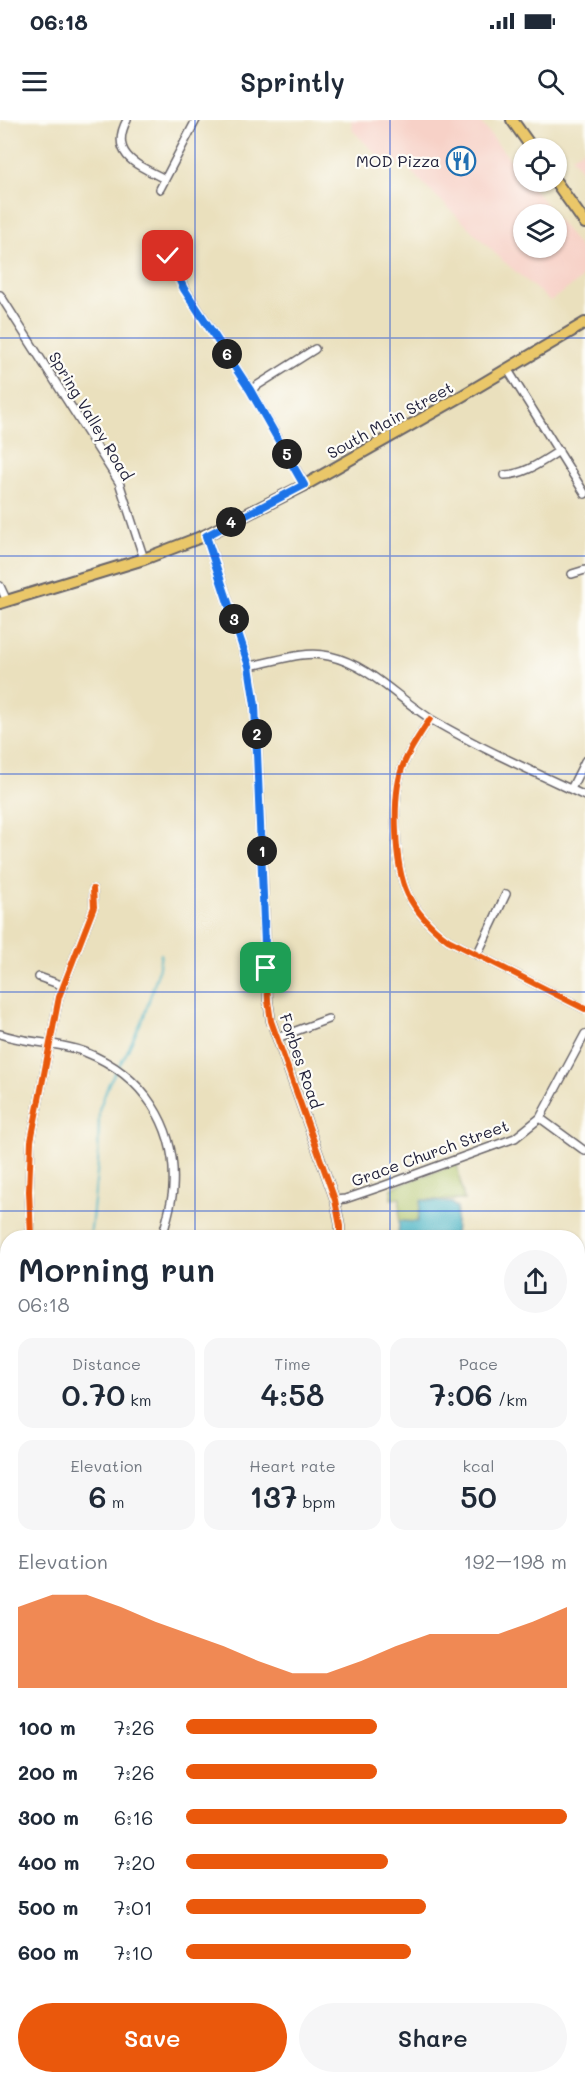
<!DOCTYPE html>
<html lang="en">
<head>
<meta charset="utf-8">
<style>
  :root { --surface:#fff; --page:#f6f6f7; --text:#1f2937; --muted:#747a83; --accent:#ea580c }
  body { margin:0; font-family:Mali,sans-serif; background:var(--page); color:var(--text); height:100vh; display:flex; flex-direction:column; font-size:22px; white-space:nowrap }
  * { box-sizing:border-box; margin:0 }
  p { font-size:20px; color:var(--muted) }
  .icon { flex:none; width:33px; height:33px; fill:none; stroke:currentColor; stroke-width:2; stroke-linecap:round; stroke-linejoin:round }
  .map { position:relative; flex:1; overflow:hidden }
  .sheet { position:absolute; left:0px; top:1110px; width:585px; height:854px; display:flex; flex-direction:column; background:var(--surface); border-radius:24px 24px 0 0; box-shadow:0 2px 4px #0004 }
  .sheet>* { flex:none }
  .fabs { position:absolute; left:513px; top:18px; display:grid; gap:12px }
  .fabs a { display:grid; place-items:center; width:54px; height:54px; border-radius:50%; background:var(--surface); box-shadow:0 2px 4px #0004; font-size:30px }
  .pin { position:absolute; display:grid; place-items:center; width:51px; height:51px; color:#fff; margin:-26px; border-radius:12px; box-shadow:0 3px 9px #0006 }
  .km { position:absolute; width:30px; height:30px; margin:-15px; border-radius:50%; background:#222; color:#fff; font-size:16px; line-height:30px; text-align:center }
  .round { display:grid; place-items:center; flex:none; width:63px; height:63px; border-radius:32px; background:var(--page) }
  .headline { display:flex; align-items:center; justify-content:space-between; height:102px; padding:0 18px }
  h1 { font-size:33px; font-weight:600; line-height:45px }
  .metrics { display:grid; grid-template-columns:repeat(3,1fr); gap:9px; height:102px; padding:6px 18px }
  .metrics div { display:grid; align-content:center; border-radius:15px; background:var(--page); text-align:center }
  .metrics b { font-size:30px; font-weight:600 }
  .metrics small { font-size:16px; font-weight:400 }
  .metrics p { font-size:16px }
  .chart { height:168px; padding:12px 18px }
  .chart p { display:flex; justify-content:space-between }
  .chart svg { width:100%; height:108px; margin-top:6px; fill:var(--accent); opacity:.7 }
  .button { display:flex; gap:12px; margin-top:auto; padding:12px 18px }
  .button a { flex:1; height:69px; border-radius:36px; background:var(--accent); color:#fff; font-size:24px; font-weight:600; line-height:69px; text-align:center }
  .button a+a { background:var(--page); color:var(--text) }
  ul { padding:0 18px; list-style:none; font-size:20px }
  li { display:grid; grid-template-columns:96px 72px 1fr; align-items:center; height:45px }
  li i { height:15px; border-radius:8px; background:var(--accent) }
  .status { display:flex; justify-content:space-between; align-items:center; height:42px; padding:0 30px; background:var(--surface); direction:ltr }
  .status svg { height:16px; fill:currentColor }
  header { display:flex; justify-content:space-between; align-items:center; height:78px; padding:0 18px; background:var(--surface); font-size:27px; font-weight:600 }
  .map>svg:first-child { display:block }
  .built { fill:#f7d1c7 }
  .green { fill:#aec367; stroke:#687251; stroke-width:1.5 }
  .water { fill:#44b1c2; stroke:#336a7e; stroke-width:1.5 }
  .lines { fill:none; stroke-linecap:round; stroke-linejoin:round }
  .stream { stroke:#44b1c2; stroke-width:2 }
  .minor-casing { stroke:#686468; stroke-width:10 }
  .tertiary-casing { stroke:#686468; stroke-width:11 }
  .secondary-casing { stroke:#686468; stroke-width:12 }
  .primary-casing { stroke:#686468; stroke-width:14 }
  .trunk-casing { stroke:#686468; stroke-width:15 }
  .minor { stroke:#fff; stroke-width:7 }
  .tertiary { stroke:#fff; stroke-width:8 }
  .secondary { stroke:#f7e9c3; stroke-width:9 }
  .primary { stroke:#eac769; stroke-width:10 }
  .trunk { stroke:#eac769; stroke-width:12 }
  .cycleway-casing { stroke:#fdfcf7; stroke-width:10 }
  .cycleway { stroke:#e8590c; stroke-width:6 }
  .route-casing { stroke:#fff; stroke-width:12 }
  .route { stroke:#1a73e8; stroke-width:8 }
  .grid { fill:none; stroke:#1d4ed8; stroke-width:1.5; stroke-opacity:0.55 }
  .labels { text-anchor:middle; stroke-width:4.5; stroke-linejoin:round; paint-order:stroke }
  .poi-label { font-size:16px; fill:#22223b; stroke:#fdfcf7; text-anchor:end }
  .street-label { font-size:16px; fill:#22223b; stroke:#fdfcf7 }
</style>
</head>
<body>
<div class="status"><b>06:18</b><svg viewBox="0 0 49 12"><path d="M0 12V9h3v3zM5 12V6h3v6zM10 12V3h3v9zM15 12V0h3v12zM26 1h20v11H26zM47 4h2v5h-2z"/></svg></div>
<header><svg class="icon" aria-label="menu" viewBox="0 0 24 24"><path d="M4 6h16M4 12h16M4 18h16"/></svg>Sprintly<svg class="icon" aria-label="search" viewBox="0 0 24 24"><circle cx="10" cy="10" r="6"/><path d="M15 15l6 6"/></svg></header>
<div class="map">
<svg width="585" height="1963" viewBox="0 0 585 1963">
  <rect width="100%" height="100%" fill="#fdfcf7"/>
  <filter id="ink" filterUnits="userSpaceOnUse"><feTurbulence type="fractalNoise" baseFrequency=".0167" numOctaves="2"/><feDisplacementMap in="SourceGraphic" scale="12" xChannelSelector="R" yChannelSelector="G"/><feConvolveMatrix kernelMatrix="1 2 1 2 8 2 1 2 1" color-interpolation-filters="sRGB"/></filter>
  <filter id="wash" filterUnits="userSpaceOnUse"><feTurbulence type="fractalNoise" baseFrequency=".008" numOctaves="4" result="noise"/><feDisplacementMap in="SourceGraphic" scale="24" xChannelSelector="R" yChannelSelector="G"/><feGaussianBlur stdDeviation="1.35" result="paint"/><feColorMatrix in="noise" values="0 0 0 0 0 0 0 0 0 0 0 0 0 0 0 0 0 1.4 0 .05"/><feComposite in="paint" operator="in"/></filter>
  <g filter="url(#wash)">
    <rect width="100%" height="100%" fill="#eae0bd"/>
    <path class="built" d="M351,0H479L523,56L524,62H528L554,94H524V128H556L557,98L581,129L585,140V149L580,160L550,181L502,140L405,46L377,35L353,11Z
      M585,28V56L572,37Z
      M0,1592L8,1595L7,1658L0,1676Z"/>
    <path class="green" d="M457,1044L464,1080H421L418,1102L399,1101L400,1078L391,1079L392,1069L396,1066Z
      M585,1592V1626L578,1642V1607Z
      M578,1811L585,1812V1842L578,1840Z"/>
    <path class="water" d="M421,1080L452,1083L457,1088L455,1117H398L399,1101L418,1102Z
      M578,1201L585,1207V1243L578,1241Z
      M7,1273L8,1492L0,1502V1275Z"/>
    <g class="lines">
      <path class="stream" d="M90,1118L98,1043L99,990L109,963L126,934L144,896L158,852L161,834
        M0,1552L8,1558
        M86,1963L88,1956"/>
    </g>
  </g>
  <g filter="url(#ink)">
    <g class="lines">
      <g class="minor-casing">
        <path id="minor" d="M127,0C108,35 139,46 165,59
          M160,69L196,0
          M168,136L185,169L250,270L305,365
          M0,175L119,362L144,439
          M508,250L585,374
          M250,270L315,229
          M505,355C526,354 541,342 559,331
          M572,454L585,450
          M0,466L7,481
          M249,546C276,542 301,530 329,536C370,545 399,580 434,601C482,629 534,652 585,676
          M430,599C421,613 411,627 404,643C391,673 394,746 408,775C417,793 432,808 448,820L585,889
          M571,669L585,641
          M477,835L506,774
          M39,857L64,866
          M0,914C27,924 58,921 85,932C143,955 177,1006 173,1068C172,1084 166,1102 162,1118
          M277,918L328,899
          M540,998L585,1031
          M335,1080L345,1079L383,1066L515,1018L540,998L585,914
          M164,1112L177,1118
          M31,1117L29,1071L31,1021L59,877L94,787L93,769
          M578,1412L585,1401
          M206,1963L207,1956
          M213,1963L214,1956
          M434,1963L435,1956
          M447,1963L449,1956"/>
      </g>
      <g class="tertiary-casing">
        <path id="tertiary" d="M206,415L249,546L255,585L268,881L271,901L335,1080L340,1106V1118
          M578,1362L585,1368"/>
      </g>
      <g class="secondary-casing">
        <path id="secondary" d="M578,1566L585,1551
          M578,1597L585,1581"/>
      </g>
      <g class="primary-casing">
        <path id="primary" d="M512,0L532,28
          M556,62L585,103
          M0,483L144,439L206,415L305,365L462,276L585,203"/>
      </g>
      <g class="trunk-casing">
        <path id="trunk" d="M0,1733L8,1735
          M0,1753L8,1755
          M578,1850L585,1851
          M578,1870L585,1871"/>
      </g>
      <use href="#minor" class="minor"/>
      <use href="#tertiary" class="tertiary"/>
      <use href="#secondary" class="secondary"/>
      <use href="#primary" class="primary"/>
      <use href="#trunk" class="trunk"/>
      <g class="cycleway-casing">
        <path id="cycleway" d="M206,415L249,546L255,585L268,881L271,901L335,1080L340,1106V1118
          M430,599C421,613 411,627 404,643C391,673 394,746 408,775C417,793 432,808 448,820L585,889
          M31,1117L29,1071L31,1021L59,877L94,787L93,769"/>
      </g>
      <use href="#cycleway" class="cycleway"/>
    </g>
  </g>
  <g class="lines" filter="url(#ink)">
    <g class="route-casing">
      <path id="route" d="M168,136L184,169L250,270L304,365L206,416L249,546L255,585L266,848"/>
    </g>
    <use href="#route" class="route"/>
  </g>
  <path class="grid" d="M195,0V1118M390,0V1118M0,218H585M0,436H585M0,654H585M0,872H585M0,1091H585M0,1309H8M578,1309H585M0,1527H8M578,1527H585M0,1745H8M578,1745H585M195,1956V1963M390,1956V1963"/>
  <defs>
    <g id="restaurant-ring" transform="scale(1.5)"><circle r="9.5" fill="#fdfcf7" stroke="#1f6fb2" stroke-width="1.5"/><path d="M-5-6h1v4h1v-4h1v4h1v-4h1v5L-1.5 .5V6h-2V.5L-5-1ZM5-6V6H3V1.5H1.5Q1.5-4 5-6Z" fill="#1f6fb2"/></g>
  </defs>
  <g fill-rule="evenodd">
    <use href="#restaurant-ring" x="461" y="41"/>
  </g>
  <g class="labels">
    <g class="poi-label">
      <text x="440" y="47">MOD Pizza</text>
    </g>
    <g class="street-label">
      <text transform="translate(91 296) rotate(59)" y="6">Spring Valley Road</text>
      <text transform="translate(390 300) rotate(-29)" y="6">South Main Street</text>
      <text transform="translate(301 941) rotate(71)" y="6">Forbes Road</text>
      <text transform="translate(430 1033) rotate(-20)" y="6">Grace Church Street</text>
    </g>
  </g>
</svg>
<div class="fabs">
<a><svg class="icon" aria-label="locate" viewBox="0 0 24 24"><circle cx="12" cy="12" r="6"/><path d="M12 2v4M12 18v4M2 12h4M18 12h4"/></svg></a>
<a><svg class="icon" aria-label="layers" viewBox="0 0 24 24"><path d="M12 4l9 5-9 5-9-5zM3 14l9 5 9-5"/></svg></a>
</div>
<div class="pin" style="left:266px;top:848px;background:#1e9e55"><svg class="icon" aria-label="arrive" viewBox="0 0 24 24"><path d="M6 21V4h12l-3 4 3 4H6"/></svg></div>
<div class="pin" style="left:168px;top:136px;background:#d93025"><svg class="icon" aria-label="check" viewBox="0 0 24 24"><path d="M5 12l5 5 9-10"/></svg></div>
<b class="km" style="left:262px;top:731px">1</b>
<b class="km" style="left:257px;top:614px">2</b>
<b class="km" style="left:234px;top:499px">3</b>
<b class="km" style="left:231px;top:402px">4</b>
<b class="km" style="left:287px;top:334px">5</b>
<b class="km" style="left:227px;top:234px">6</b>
<section class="sheet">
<div class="headline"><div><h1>Morning run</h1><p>06:18</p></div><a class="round"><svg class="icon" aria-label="share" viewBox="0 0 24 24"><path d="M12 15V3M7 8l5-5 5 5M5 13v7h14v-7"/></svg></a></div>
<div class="metrics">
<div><p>Distance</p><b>0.70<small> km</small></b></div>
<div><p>Time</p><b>4:58</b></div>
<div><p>Pace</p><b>7:06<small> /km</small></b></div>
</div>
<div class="metrics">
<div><p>Elevation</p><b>6<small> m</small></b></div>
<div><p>Heart rate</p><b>137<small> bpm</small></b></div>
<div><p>kcal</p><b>50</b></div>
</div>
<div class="chart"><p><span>Elevation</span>192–198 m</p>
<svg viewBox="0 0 160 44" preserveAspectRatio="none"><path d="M0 44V11L10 6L20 6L30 11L40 17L50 22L60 27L70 33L80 38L90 38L100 33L110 27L120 22L130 22L140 22L150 17L160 11V44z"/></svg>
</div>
<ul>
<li><b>100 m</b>7:26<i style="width:50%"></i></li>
<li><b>200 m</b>7:26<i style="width:50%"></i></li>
<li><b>300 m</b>6:16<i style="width:100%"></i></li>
<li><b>400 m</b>7:20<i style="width:53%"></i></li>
<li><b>500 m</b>7:01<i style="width:63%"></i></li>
<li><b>600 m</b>7:10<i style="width:59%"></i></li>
</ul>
<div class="button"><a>Save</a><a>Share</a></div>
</section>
</div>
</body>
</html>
